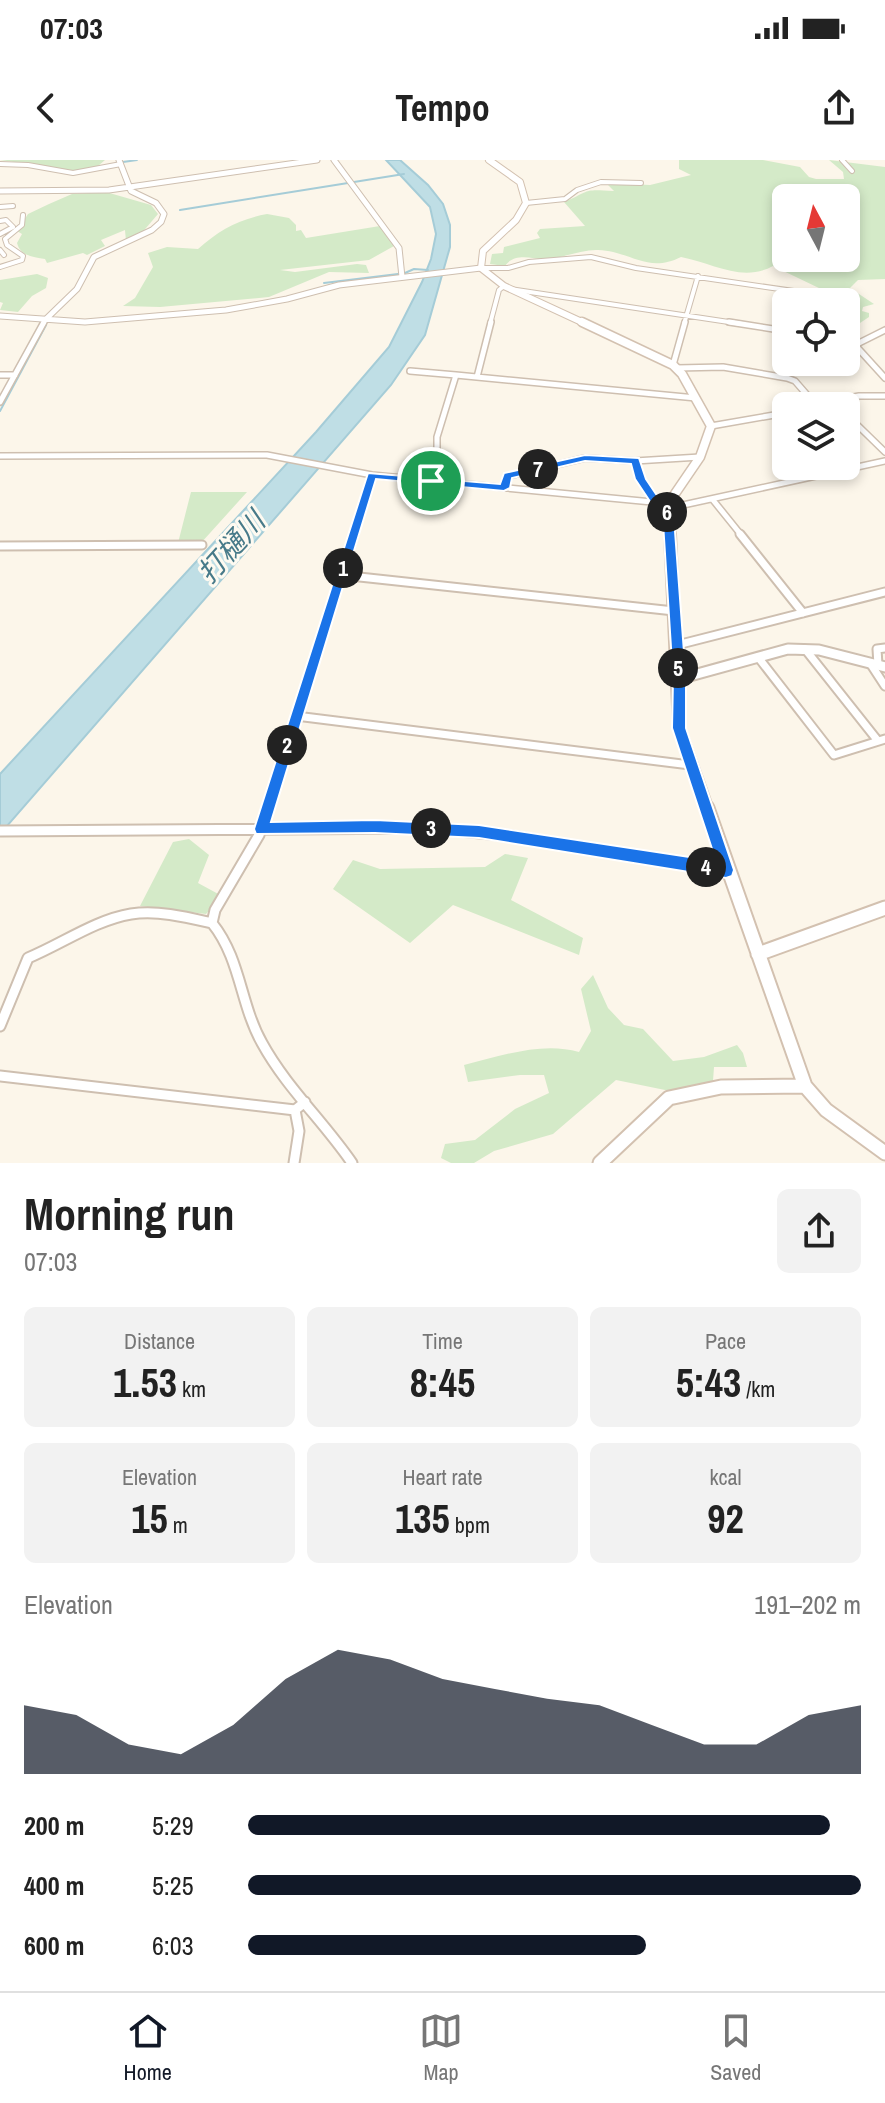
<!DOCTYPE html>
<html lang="en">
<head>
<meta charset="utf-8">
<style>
  :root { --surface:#fff; --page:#f2f2f2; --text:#222; --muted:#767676; --line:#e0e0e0; --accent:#111827 }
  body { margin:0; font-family:"Archivo Narrow","Noto Sans JP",sans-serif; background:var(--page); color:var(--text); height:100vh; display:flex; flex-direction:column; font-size:30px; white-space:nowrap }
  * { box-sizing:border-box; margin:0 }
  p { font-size:26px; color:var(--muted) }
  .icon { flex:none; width:44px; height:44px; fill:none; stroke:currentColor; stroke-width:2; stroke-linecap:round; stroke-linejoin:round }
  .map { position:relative; height:1003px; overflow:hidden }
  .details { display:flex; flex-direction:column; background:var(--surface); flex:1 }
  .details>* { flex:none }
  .needle { width:52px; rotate:353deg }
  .buttons { position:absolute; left:772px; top:24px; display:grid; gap:16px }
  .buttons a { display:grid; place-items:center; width:88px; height:88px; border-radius:12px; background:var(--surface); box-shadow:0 4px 12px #0003; font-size:40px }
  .pin { position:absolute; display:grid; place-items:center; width:68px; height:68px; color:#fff; margin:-34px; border:4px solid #fff; border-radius:50%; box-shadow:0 2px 8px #0007 }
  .km { position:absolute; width:40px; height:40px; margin:-20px; border-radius:50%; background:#222; color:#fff; font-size:22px; line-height:40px; text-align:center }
  .round { display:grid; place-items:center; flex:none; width:84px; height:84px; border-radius:12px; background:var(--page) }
  .head { display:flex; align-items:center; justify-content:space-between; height:136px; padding:0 24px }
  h1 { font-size:44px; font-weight:700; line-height:60px }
  .metrics { display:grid; grid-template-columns:repeat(3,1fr); gap:12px; height:136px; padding:8px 24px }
  .metrics div { display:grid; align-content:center; border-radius:12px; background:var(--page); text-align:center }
  .metrics b { font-size:40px; font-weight:700 }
  .metrics small { font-size:22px; font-weight:400 }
  .metrics p { font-size:22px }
  .chart { height:224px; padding:16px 24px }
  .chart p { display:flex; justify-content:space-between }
  .chart svg { width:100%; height:144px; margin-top:8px; fill:var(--accent); opacity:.7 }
  ul { padding:0 24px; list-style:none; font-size:26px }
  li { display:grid; grid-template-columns:128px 96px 1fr; align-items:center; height:60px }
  li i { height:20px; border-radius:10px; background:var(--accent) }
  .status { display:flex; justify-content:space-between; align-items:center; height:56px; padding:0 40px; background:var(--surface); direction:ltr }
  .status svg { height:22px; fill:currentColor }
  header { display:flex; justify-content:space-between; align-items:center; height:104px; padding:0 24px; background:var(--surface); font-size:36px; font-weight:700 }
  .dock { display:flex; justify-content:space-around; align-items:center; height:112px; border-top:2px solid var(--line); background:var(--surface); font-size:22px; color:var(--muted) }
  .dock a { display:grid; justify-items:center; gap:4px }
  .dock .active { color:var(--accent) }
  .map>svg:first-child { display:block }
  .green { fill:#d4eac8; fill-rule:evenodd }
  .water { fill:#bfdee5; stroke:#a5ccd7; stroke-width:2 }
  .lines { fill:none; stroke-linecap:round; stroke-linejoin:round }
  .stream { stroke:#a5ccd7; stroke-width:2 }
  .minor-far3-casing { stroke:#cebfb0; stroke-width:6 }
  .minor-far2-casing { stroke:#cebfb0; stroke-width:8 }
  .minor-far1-casing { stroke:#cebfb0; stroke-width:11 }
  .minor-casing { stroke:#cebfb0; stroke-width:13 }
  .tertiary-far1-casing { stroke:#cebfb0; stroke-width:7 }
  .tertiary-casing { stroke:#cebfb0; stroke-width:13 }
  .secondary-far3-casing { stroke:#d3c1b0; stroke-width:8 }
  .secondary-far2-casing { stroke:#d3c1b0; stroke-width:11 }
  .secondary-far1-casing { stroke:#d3c1b0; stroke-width:14 }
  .secondary-casing { stroke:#d3c1b0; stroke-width:17 }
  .minor-far3 { stroke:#fff; stroke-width:4 }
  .minor-far2 { stroke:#fff; stroke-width:5 }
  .minor-far1 { stroke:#fff; stroke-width:7 }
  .minor { stroke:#fff; stroke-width:9 }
  .tertiary-far1 { stroke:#fff; stroke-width:5 }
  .tertiary { stroke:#fff; stroke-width:9 }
  .secondary-far3 { stroke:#fff; stroke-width:6 }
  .secondary-far2 { stroke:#fff; stroke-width:8 }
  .secondary-far1 { stroke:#fff; stroke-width:10 }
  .secondary { stroke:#fff; stroke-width:13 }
  .route { fill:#1a73e8; stroke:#fff; stroke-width:2; fill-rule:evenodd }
  .labels { text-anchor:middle; stroke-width:6; stroke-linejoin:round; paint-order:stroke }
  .water-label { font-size:28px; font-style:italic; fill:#477a89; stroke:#fefaf1 }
</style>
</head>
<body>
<div class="status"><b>07:03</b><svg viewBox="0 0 49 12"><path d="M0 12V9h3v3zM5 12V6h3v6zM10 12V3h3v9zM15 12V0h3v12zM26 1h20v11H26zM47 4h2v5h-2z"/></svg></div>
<header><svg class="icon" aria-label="back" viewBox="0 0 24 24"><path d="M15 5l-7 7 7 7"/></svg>Tempo<svg class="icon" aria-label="share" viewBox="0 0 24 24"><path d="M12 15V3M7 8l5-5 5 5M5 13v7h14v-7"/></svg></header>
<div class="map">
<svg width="885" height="1003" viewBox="0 0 885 1003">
  <rect width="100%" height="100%" fill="#fcf6ea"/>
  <path class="green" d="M0,0H105L98,6L78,11Z
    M679,0H763L800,7L809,17L816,19H844L843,12L829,0L885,7V119L858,120L850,128L874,144L863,147L862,151L869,153V157L857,165L859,173L848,172L846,163L851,158L846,153V142H827L821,129L773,106C742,123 713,103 681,97C647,114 631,91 598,90C582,89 551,101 544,100C531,98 514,93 505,106L490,104L492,94L503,93L504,87L540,78L537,73L540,69L585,66L564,42C592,30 582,29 614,31L606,23L650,25L691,15L679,9ZM786,38H846V98H786Z
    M106,32L151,45L158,54L140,75L126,81L125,70L101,80L105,86L87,95L83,93L47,103L45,99C34,97 20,96 17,83L22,74L17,71L28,54L49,44L72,34Z
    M267,54L289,58L296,65V71L301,70L306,78L380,66L394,86L369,100L280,110L295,112L357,104L366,105L369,113L329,112L269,137L160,147L123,146L135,138L153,107L148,93L167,87L198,89C219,70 239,59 267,54Z
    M37,114L48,118L46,128L32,136L18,152L0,150L3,143L0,142V120Z
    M191,332H247L201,383H178Z
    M189,679L209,695L198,723L222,736L206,754L140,746L173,682Z
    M505,694L528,698L511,740L583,778L579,795L453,745L410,783L333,729L353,700L380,709L485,707Z
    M593,815L608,848L624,865L643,869L673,901L704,897L737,885L743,893L747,907H714L713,921L670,931L616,920L553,974L494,991L474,1003H451L441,998L445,984L475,980L515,949L549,933L544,915H520L468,922L464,905C501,896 542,881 579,892L591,871L581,829Z"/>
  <path class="water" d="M386,0H400L428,25L443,44L450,65V87L425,175L391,225L0,674V614L316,272L389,187L422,122L431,99L436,74L430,47Z"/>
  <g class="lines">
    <path class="stream" d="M123,2L137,0
      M354,22L404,14
      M180,50L348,23
      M405,113L414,109L428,110
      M324,123L398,114
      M0,251L46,165"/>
    <g class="minor-far3-casing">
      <path id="minor-far3" d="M842,0L852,11
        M0,4L28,5L73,13L121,4
        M526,43L565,39L577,30L601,22L641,23
        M0,47L13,46
        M0,61L6,60L13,67L0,74
        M0,90L4,95
        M0,107L22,100L23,96L7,85L5,79L22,65L23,55
        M481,108H508L529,102L591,97L636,108L814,134L821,142
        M510,129L742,164
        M43,164L45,160
        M490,164L499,130L504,126
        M684,164L698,116"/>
    </g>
    <g class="minor-far2-casing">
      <path id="minor-far2" d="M729,162L786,171
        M846,181L855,185L885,218
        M855,185L885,170
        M673,205L685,162
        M677,208L723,207L787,218L795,221L815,244
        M410,211L456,215
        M0,215H15
        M477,217L491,162
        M0,242L44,162
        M812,245L859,236H885
        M846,254L885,292
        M711,266L786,253
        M0,296L267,295L372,315L683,345L885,301
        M635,301L641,319L657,343
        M431,321L437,300V277L456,215L696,238
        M504,328L508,316L585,298L635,301L700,297
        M713,340L742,376
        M353,376L372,315"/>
    </g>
    <g class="minor-far1-casing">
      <path id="minor-far1" d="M740,374L803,453
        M0,386L202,385
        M341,415L674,451
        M677,485L885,432
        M805,489L878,581
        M758,497L834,595L885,579
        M870,503L885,526
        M878,505L877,489L885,488
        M296,556L690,605
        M267,650L354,374"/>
    </g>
    <g class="minor-casing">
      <path id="minor" d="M0,671L429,668L511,676L726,710
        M212,763L215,750L259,675L268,648
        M0,866L28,798C62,784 95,760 131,754C158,750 186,757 212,763C241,799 240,844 262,883C286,927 324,962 352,1003
        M0,916L295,950L305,942
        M294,1003L299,971L295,950"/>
    </g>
    <g class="tertiary-far1-casing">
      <path id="tertiary-far1" d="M334,0L399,88L402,117
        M0,31L109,30L317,0
        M0,156L85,162L226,150L287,139L339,125L481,108
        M45,160L77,129L94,97L152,70L161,62L164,54L156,43L131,31L119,0"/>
    </g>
    <g class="tertiary-casing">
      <path id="tertiary" d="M679,519L788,489L819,490L885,507"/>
    </g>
    <g class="secondary-far3-casing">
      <path id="secondary-far3" d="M489,0L520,22L526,43L516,60L483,91L481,108L504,126L586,164"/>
    </g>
    <g class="secondary-far2-casing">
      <path id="secondary-far2" d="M582,162L673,205L682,214L711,266L700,297L668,344L670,376"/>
    </g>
    <g class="secondary-far1-casing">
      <path id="secondary-far1" d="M670,374L679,568L708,650"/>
    </g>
    <g class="secondary-casing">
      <path id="secondary" d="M707,648L805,926L826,950L885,993
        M758,794L885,748
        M600,1003L669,938L721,927L805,926"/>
    </g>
    <use href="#minor-far3" class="minor-far3"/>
    <use href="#minor-far2" class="minor-far2"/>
    <use href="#minor-far1" class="minor-far1"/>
    <use href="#minor" class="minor"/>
    <use href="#tertiary-far1" class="tertiary-far1"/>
    <use href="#tertiary" class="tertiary"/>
    <use href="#secondary-far3" class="secondary-far3"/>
    <use href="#secondary-far2" class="secondary-far2"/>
    <use href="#secondary-far1" class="secondary-far1"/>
    <use href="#secondary" class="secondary"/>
  </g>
  <path class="route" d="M585,295L639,298L646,319L660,340L673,344L686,519V568L734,710L732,716L726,718L479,678L375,673L256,674L254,669L368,313L500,324L504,313ZM585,301L631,304L635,319L653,346L662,347L673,519L672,568L716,701L479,665L375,660L271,662L376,319L504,331L510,328L512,318Z"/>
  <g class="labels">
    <g class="water-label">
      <text transform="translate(231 387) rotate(-48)" y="10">打樋川</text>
    </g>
  </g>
</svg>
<div class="buttons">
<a><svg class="needle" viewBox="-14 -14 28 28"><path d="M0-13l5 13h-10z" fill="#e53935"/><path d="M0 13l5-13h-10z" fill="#767676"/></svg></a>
<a><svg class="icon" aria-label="locate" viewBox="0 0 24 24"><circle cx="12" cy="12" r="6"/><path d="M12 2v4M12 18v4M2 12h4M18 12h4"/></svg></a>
<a><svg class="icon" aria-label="layers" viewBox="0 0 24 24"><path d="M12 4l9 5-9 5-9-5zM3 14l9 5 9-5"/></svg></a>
</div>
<div class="pin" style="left:431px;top:321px;background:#1e9e55"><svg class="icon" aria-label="arrive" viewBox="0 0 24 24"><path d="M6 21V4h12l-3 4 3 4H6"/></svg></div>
<b class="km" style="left:343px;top:408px">1</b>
<b class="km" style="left:287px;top:585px">2</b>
<b class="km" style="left:431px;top:668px">3</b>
<b class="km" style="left:706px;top:707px">4</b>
<b class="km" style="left:678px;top:508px">5</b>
<b class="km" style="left:667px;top:352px">6</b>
<b class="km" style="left:538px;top:309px">7</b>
</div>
<section class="details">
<div class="head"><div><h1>Morning run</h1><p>07:03</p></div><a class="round"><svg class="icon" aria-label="share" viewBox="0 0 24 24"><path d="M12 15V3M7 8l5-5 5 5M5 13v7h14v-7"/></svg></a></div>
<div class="metrics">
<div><p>Distance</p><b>1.53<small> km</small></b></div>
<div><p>Time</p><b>8:45</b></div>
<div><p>Pace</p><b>5:43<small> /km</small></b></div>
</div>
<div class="metrics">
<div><p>Elevation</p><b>15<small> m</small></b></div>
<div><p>Heart rate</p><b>135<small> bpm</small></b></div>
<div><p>kcal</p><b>92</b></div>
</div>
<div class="chart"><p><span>Elevation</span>191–202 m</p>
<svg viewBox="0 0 160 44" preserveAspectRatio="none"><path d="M0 44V23L10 26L20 35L30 38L40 29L50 15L60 6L70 9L80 15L90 18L100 21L110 23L120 29L130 35L140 35L150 26L160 23V44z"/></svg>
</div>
<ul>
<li><b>200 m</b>5:29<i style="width:95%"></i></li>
<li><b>400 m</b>5:25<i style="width:100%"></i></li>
<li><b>600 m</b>6:03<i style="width:65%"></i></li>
</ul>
</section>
<nav class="dock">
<a class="active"><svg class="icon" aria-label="home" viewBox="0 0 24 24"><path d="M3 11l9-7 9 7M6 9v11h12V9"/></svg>Home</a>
<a><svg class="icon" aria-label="map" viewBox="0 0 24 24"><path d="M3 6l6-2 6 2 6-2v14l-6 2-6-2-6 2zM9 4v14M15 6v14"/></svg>Map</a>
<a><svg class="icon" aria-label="saved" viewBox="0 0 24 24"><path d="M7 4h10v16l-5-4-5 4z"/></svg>Saved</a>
</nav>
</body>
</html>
